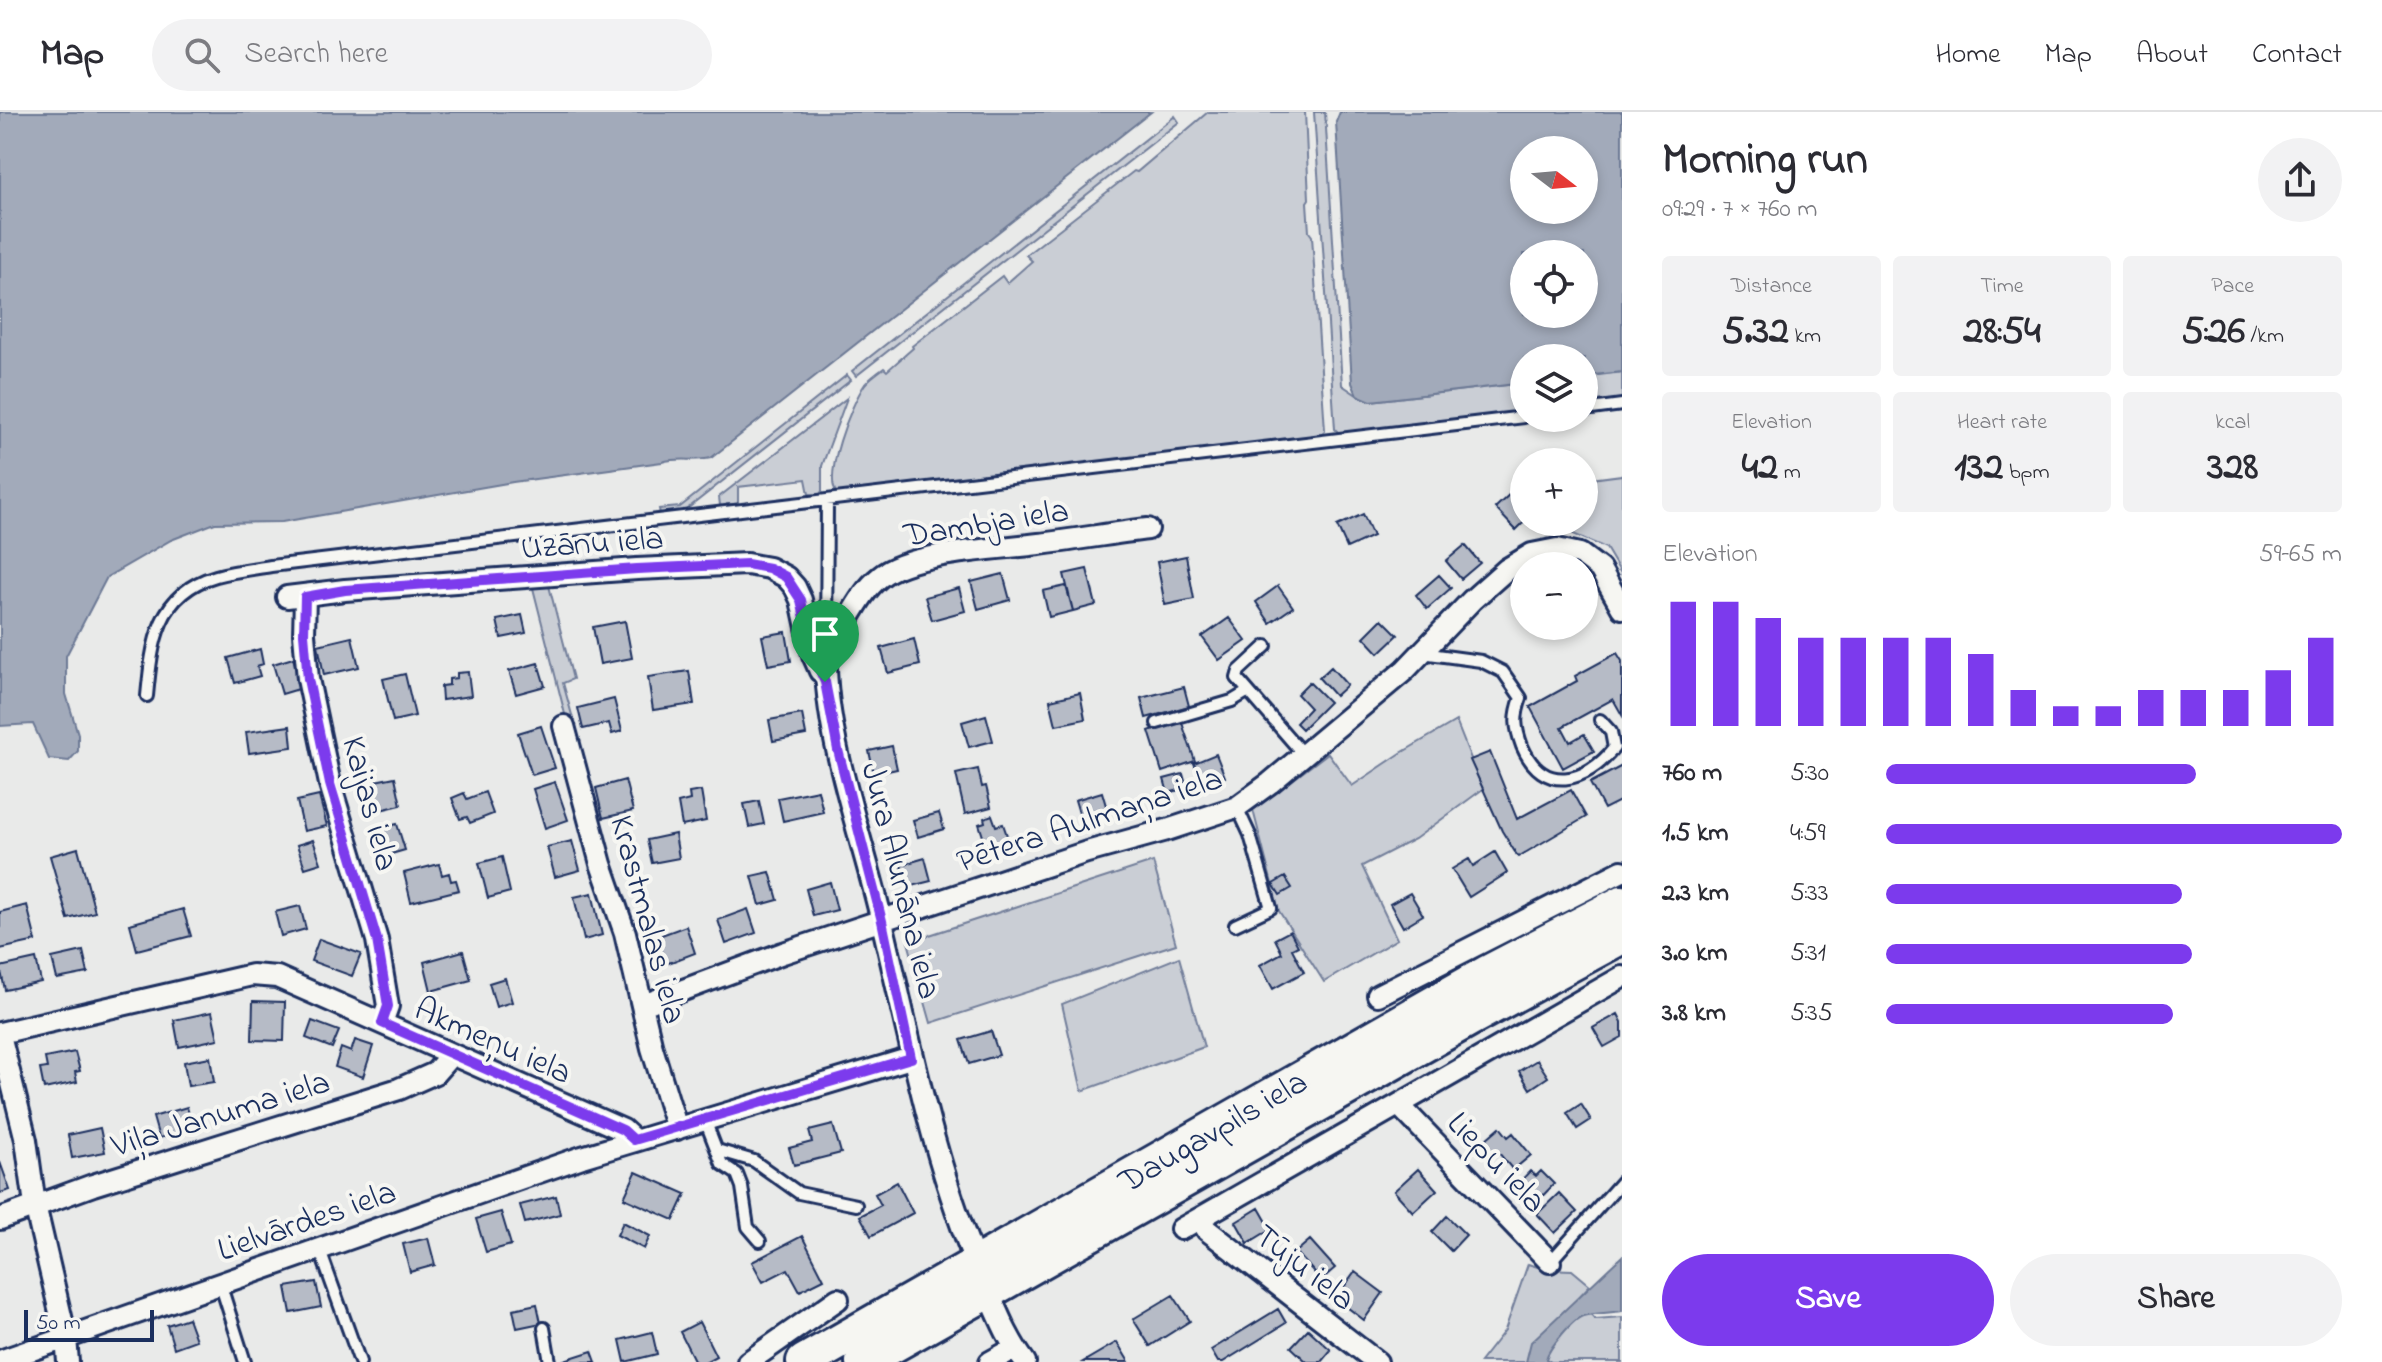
<!DOCTYPE html>
<html lang="en">
<head>
<meta charset="utf-8">
<style>
  :root { --surface:#fff; --page:#f2f2f3; --text:#2b2b33; --muted:#7c7c81; --line:#e1e1e2; --accent:#7c3aed }
  body { margin:0; font-family:"Indie Flower",sans-serif; background:var(--page); color:var(--text); height:100vh; display:flex; flex-direction:column; font-size:30px; white-space:nowrap }
  * { box-sizing:border-box; margin:0 }
  p { font-size:26px; color:var(--muted) }
  .icon { flex:none; width:44px; height:44px; fill:none; stroke:currentColor; stroke-width:2; stroke-linecap:round; stroke-linejoin:round }
  .map { position:relative; flex:1; overflow:hidden }
  .sheet { display:flex; flex-direction:column; background:var(--surface); width:760px }
  .sheet>* { flex:none }
  .needle { width:52px; rotate:106deg }
  .fabs { position:absolute; left:1510px; top:24px; display:grid; gap:16px }
  .fabs a { display:grid; place-items:center; width:88px; height:88px; border-radius:50%; background:var(--surface); box-shadow:0 4px 12px #0003; font-size:40px }
  .scale { position:absolute; left:24px; bottom:20px; width:130px; box-sizing:border-box; padding-left:8px; border:4px solid #1b2f5e; border-top:0; font-size:22px; line-height:28px; white-space:nowrap; color:#1b2f5e; -webkit-text-stroke:6px #f6f6f2; paint-order:stroke }
  .pin { position:absolute; display:grid; place-items:center; width:68px; height:68px; color:#fff; margin:-82px -34px; border-radius:50% 50% 50% 0; rotate:-45deg; box-shadow:0 0 8px #0007 }
  .pin .icon { rotate:45deg }
  .round { display:grid; place-items:center; flex:none; width:84px; height:84px; border-radius:42px; background:var(--page) }
  .overview { display:flex; align-items:center; justify-content:space-between; height:136px; padding:0 40px }
  h1 { font-size:44px; font-weight:700; line-height:60px }
  .stats { display:grid; grid-template-columns:repeat(3,1fr); gap:12px; height:136px; padding:8px 40px }
  .stats div { display:grid; align-content:center; border-radius:8px; background:var(--page); text-align:center }
  .stats b { font-size:40px; font-weight:700 }
  .stats small { font-size:22px; font-weight:400 }
  .stats p { font-size:22px }
  .chart { height:224px; padding:16px 40px }
  .chart p { display:flex; justify-content:space-between }
  .chart svg { width:100%; height:144px; margin-top:8px; stroke:var(--accent); stroke-width:6 }
  .cta { display:flex; gap:16px; margin-top:auto; padding:16px 40px }
  .cta a { flex:1; height:92px; border-radius:48px; background:var(--accent); color:#fff; font-size:32px; font-weight:700; line-height:92px; text-align:center }
  .cta a+a { background:var(--page); color:var(--text) }
  ul { padding:0 40px; list-style:none; font-size:26px }
  li { display:grid; grid-template-columns:128px 96px 1fr; align-items:center; height:60px }
  li i { height:20px; border-radius:10px; background:var(--accent) }
  header { display:flex; align-items:center; gap:48px; box-sizing:border-box; height:112px; padding:0 40px; background:var(--surface); border-bottom:2px solid var(--line) }
  header strong { font-size:38px }
  nav { display:flex; gap:44px; margin-inline-start:auto; font-size:28px }
  .search { width:560px; height:72px; background:var(--page); display:flex; align-items:center; gap:20px; box-sizing:border-box; padding:0 28px; border-radius:44px; color:var(--muted); font-size:30px }
  main { display:flex; flex:1; min-height:0 }
  .map>svg:first-child { display:block }
  .green { fill:#caced5; stroke:#727e9a; stroke-width:2 }
  .water { fill:#a2aaba; stroke:#6c7995; stroke-width:2; fill-rule:evenodd }
  .building { fill:#b6bbc6; stroke:#1b2f5e; stroke-width:2 }
  .lines { fill:none; stroke-linecap:round; stroke-linejoin:round }
  .lane-casing { stroke:#1b2f5e; stroke-width:16 }
  .street-casing { stroke:#1b2f5e; stroke-width:26 }
  .highway-casing { stroke:#1b2f5e; stroke-width:40 }
  .lane { stroke:#f6f6f2; stroke-width:10 }
  .street { stroke:#f6f6f2; stroke-width:20 }
  .highway { stroke:#f6f6f2; stroke-width:34 }
  .route-casing { stroke:#fff; stroke-width:16 }
  .route { stroke:#7c3aed; stroke-width:10 }
  .labels { text-anchor:middle; stroke-width:8; stroke-linejoin:round; paint-order:stroke }
  .street-label { font-size:34px; fill:#1b2f5e; stroke:#f6f6f2 }
</style>
</head>
<body>
<header>
<strong>Map</strong>
<div class="search"><svg class="icon" aria-label="search" viewBox="0 0 24 24"><circle cx="10" cy="10" r="6"/><path d="M15 15l6 6"/></svg>Search here</div>
<nav><a>Home</a><a>Map</a><a>About</a><a>Contact</a></nav>
</header>
<main>
<div class="map">
<svg width="1622" height="1250" viewBox="0 0 1622 1250">
  <rect width="100%" height="100%" fill="#e9eae9"/>
  <filter id="ink" filterUnits="userSpaceOnUse"><feTurbulence type="fractalNoise" baseFrequency=".0125" numOctaves="2"/><feDisplacementMap in="SourceGraphic" scale="16" xChannelSelector="R" yChannelSelector="G"/><feConvolveMatrix kernelMatrix="1 2 1 2 8 2 1 2 1" color-interpolation-filters="sRGB"/></filter>
  <g filter="url(#ink)">
    <path class="green" d="M1208,0H1305L1309,87L1307,90L1309,120L1312,124L1325,318L1322,323L837,382C823,365 850,294 865,272C870,266 877,261 884,256L887,259L913,236L912,234L1002,164L1007,171L1032,149L1026,143L1134,59L1137,60Z
      M1314,0H1325L1342,273L1357,283L1371,289L1524,271V299L1340,322L1335,317Z
      M1175,4L1179,10L856,264L852,259Z
      M1622,260V288L1584,292V265Z
      M847,263L851,268L682,401L660,402L659,397L680,395Z
      M847,286L822,354V379L819,384L809,382L806,367L738,375V392L734,395L733,392H727L726,396L720,393L719,385Z
      M1622,363V463L1606,436L1557,415L1553,410H1584V368Z
      M548,470L573,567L563,571L577,621L570,622L532,472Z
      M1456,609L1483,677L1415,727L1362,754L1397,827L1324,870L1279,799L1253,698L1328,641L1352,674L1401,641Z
      M1153,750L1176,832L931,911L908,830Z
      M1179,845L1204,935L1082,979L1062,892Z
      M1528,1152L1544,1157L1572,1158L1590,1173L1577,1187L1595,1207L1622,1205V1250H1480L1505,1218Z"/>
    <path class="water" d="M0,0H1151L711,346C694,350 679,345 662,350L513,370L282,410L215,411L171,428L107,465L66,544V582L78,622V639L69,649L49,647L33,612L0,614Z
      M1340,0H1622V260L1584,264V246H1524V271L1371,289L1357,283L1352,271L1336,10ZM1524,38H1584V98H1524ZM1524,142H1584V202H1524Z
      M1622,1144V1199C1610,1201 1595,1201 1583,1204C1573,1207 1549,1236 1546,1247L1551,1250H1526L1531,1230Z"/>
    <path class="building" d="M1513,379L1524,390V410L1516,418L1495,396Z
      M1363,402L1373,424L1347,436L1337,414Z
      M1465,433L1480,451L1461,467L1446,449Z
      M1186,444L1194,487L1165,493L1157,450Z
      M1087,457L1096,493L1073,499L1064,462Z
      M1003,462L1010,488L978,497L971,470Z
      M1439,463L1451,476L1427,497L1416,483Z
      M1066,474L1073,499L1049,505L1043,479Z
      M1278,474L1293,495L1270,511L1256,490Z
      M959,476L965,499L932,508L925,485Z
      M522,503L526,521L501,526L497,508Z
      M1229,506L1246,529L1219,548L1202,525Z
      M1382,507L1398,523L1379,541L1364,525Z
      M625,509L632,546L600,552L593,515Z
      M786,520L791,549L768,553L762,524Z
      M352,525L359,555L324,563L318,533Z
      M914,527L920,553L888,561L881,536Z
      M260,537L263,552L257,554L260,564L235,571L228,546Z
      M1617,541L1622,549V603L1613,587L1562,615L1570,630L1584,622L1594,639L1563,656L1530,595L1577,569L1575,564Z
      M293,546L302,576L282,582L273,552Z
      M538,551L545,574L516,582L509,559Z
      M1331,555L1347,573L1335,584L1319,566Z
      M689,559L694,592L653,598L648,565Z
      M468,560L471,584L442,588L441,574L449,573V567L457,566V561Z
      M405,562L415,604L393,609L383,567Z
      M1309,570L1329,590L1302,617L1296,611L1310,596L1297,582Z
      M1184,575L1189,594L1146,606L1141,586Z
      M1080,581L1085,607L1056,613L1050,588Z
      M614,587L622,619L612,622L609,611L583,617L578,596Z
      M802,602L806,623L773,629L769,608Z
      M986,603L993,629L969,635L962,610Z
      M1181,608L1195,649L1162,660L1149,619Z
      M290,614L292,635L249,641L246,620Z
      M541,614L555,656L532,663L518,621Z
      M892,634L897,657L874,662L869,639Z
      M1490,640L1517,707L1571,678L1586,705L1518,745L1502,719L1470,648Z
      M1216,642L1225,665L1203,674L1194,651Z
      M1622,654V688L1604,697L1590,671Z
      M978,657L982,675L986,674L991,695L965,702L956,662Z
      M1183,662L1187,676L1168,681L1164,667Z
      M395,665L401,693L376,699L370,670Z
      M625,668L633,699L603,706L596,676Z
      M555,670L568,708L545,716L533,677Z
      M818,678L823,700L783,709L778,686Z
      M701,679L706,709L682,714L678,691L690,688L689,681Z
      M485,680L493,702L470,711L467,705L460,707L452,686L464,681L467,687Z
      M1102,680L1109,704L1082,711L1075,688Z
      M319,684L327,714L304,719L297,689Z
      M759,689L764,712L749,715L744,692Z
      M939,701L944,717L918,725L913,708Z
      M992,703L996,714L1003,712L1011,735L989,743L979,712L985,710L984,706Z
      M397,712L405,738L381,745L374,718Z
      M675,722L679,746L652,751L647,728Z
      M313,728L321,751L305,756L297,733Z
      M572,729L580,758L555,765L547,735Z
      M78,736L95,800L68,807L50,744Z
      M1495,740L1507,761L1469,785L1452,757L1469,747L1473,754Z
      M502,745L510,780L488,786L479,751Z
      M925,746L931,769L907,775L901,753Z
      M439,752L442,763L449,761L451,769L456,768L459,778L411,790L404,761Z
      M770,760L778,788L760,793L752,764Z
      M1285,765L1292,776L1280,783L1273,772Z
      M830,770L837,798L813,804L806,777Z
      M592,781L602,823L584,828L574,785Z
      M1410,781L1423,803L1403,815L1390,792Z
      M27,793L36,829L0,837V800Z
      M300,794L306,817L281,824L275,800Z
      M183,797L191,824L137,838L130,812Z
      M748,797L756,821L726,832L718,808Z
      M686,814L695,841L666,852L656,825Z
      M1290,819L1298,834L1292,837L1304,860L1273,877L1260,853L1282,841L1275,827Z
      M319,827L361,842L352,864L311,849Z
      M83,839L88,861L57,867L52,846Z
      M463,839L471,868L431,879L424,850Z
      M36,847L41,870L5,878L0,855Z
      M505,866L512,890L496,895L489,871Z
      M253,889L285,890L284,929L252,928Z
      M212,900L218,927L179,935L174,908Z
      M1618,902L1622,910V925L1604,935L1593,916Z
      M312,909L339,919L332,936L306,926Z
      M991,919L999,943L969,952L961,928Z
      M355,928L373,934L363,965L335,955L341,936L351,940Z
      M75,940L80,959L75,960L77,970L44,977L40,957L47,956L45,946Z
      M210,945L214,970L188,974L184,950Z
      M1537,948L1548,965L1530,977L1519,959Z
      M1581,992L1591,1008L1577,1017L1567,1001Z
      M187,995L193,1017L159,1026L153,1005Z
      M833,1013L841,1041L794,1053L789,1036L812,1030L809,1019Z
      M1500,1015L1508,1025L1513,1021L1531,1043L1513,1058L1499,1041L1491,1047L1479,1033Z
      M100,1016L105,1040L72,1046L68,1023Z
      M0,1050L10,1078L0,1081Z
      M1418,1057L1437,1078L1413,1100L1394,1079Z
      M1530,1059L1536,1064L1541,1059L1554,1072L1531,1096L1512,1078Z
      M636,1060L686,1082L674,1108L624,1086Z
      M897,1070L913,1101L871,1124L860,1104L881,1093L875,1082Z
      M1559,1081L1577,1100L1555,1121L1537,1102Z
      M556,1084L560,1102L525,1111L520,1093Z
      M1259,1096L1271,1117L1248,1131L1236,1110Z
      M501,1100L511,1133L486,1140L476,1107Z
      M1447,1104L1466,1123L1451,1139L1432,1120Z
      M623,1110L650,1124L644,1137L617,1123Z
      M802,1124L824,1167L800,1179L788,1157L763,1170L752,1150Z
      M428,1126L435,1153L410,1160L403,1132Z
      M1310,1128L1335,1156L1321,1168L1296,1140Z
      M1355,1160L1383,1181L1364,1208L1343,1192L1348,1185L1341,1179Z
      M316,1170L321,1195L291,1201L286,1175Z
      M1173,1183L1190,1209L1150,1234L1133,1207Z
      M537,1192L541,1211L517,1216L513,1197Z
      M1278,1197L1286,1211L1223,1250H1218L1211,1238Z
      M188,1206L196,1228L174,1236L167,1213Z
      M699,1210L716,1244L705,1250H695L680,1220Z
      M1308,1217L1331,1238L1321,1250H1307L1291,1235Z
      M652,1220L657,1242L625,1250L620,1228Z
      M1117,1230L1129,1250H1083Z
      M592,1239L596,1250H565L564,1248Z"/>
    <g class="lines">
      <g class="lane-casing">
        <path id="lane" d="M1584,298L1622,293
          M826,534L827,388
          M1266,534L1239,559L1237,566L1302,641
          M1422,541L1481,549L1503,560L1521,586C1514,605 1515,615 1522,634C1543,683 1586,671 1614,636L1611,620L1600,608
          M147,584C152,531 157,481 216,464C234,459 253,457 271,454L1524,305
          M1157,611L1232,589L1247,580
          M1235,813L1271,796L1250,723L1237,695
          M705,1008L722,1052L737,1062L742,1075L748,1115L760,1129
          M717,1038L754,1049L799,1081L856,1093
          M319,1136L360,1250
          M1550,1150L1622,1069
          M220,1171L245,1250
          M544,1216L550,1250"/>
      </g>
      <g class="street-casing">
        <path id="street" d="M287,485L345,478L637,457L747,452L769,456L786,465L795,475L801,488L813,543L820,559
          M305,485L304,522L308,567L330,672L377,828L388,894L382,911
          M564,614L601,752L625,821L652,936L677,1017
          M1378,883L1622,759
          M643,893L783,841L1087,740L1167,718L1237,695L1270,671L1405,558L1472,488L1507,457L1532,442L1557,437L1580,442L1600,457L1622,496
          M0,921L252,863L277,865L623,1018L634,1028
          M0,923L26,1028L35,1093L66,1226L68,1250
          M1399,993L1550,1150
          M0,1107L93,1073L399,977L435,961L451,943
          M1200,1107L1207,1118L1377,1250
          M1181,1117L1622,865
          M0,1249L582,1045L911,946
          M748,1250L838,1187
          M990,1250L1015,1236
          M1025,1250C1006,1225 997,1199 984,1170C933,1054 911,932 882,810C863,726 823,623 826,538C847,517 856,484 880,465C910,440 999,437 1039,432C1075,428 1112,421 1148,417"/>
      </g>
      <g class="highway-casing">
        <path id="highway" d="M804,1250L1489,860L1622,791
          M863,1250L1469,907L1622,824"/>
      </g>
      <use href="#lane" class="lane"/>
      <use href="#street" class="street"/>
      <use href="#highway" class="highway"/>
    </g>
  </g>
  <g class="lines" filter="url(#ink)">
    <g class="route-casing">
      <path id="route" d="M747,452L769,456L786,465L801,488L813,543L825,570L838,638L882,809L911,946L634,1028L623,1018L382,911L388,894L377,828L330,672L308,567L304,522L305,485L345,478L637,457Z"/>
    </g>
    <use href="#route" class="route"/>
  </g>
  <g class="labels">
    <g class="street-label">
      <text transform="translate(986 409) rotate(-9)" y="12">Dambja iela</text>
      <text transform="translate(592 429) rotate(-4)" y="12">Uzānu iela</text>
      <text transform="translate(372 691) rotate(75)" y="12">Kaijas iela</text>
      <text transform="translate(1089 706) rotate(-18)" y="12">Pētera Aulmaņa iela</text>
      <text transform="translate(903 768) rotate(76)" y="12">Jura Alunāna iela</text>
      <text transform="translate(650 807) rotate(75)" y="12">Krastmalas iela</text>
      <text transform="translate(494 927) rotate(24)" y="12">Akmeņu iela</text>
      <text transform="translate(220 1000) rotate(-17)" y="12">Viļa Januma iela</text>
      <text transform="translate(1212 1018) rotate(-30)" y="12">Daugavpils iela</text>
      <text transform="translate(1498 1049) rotate(46)" y="12">Liepu iela</text>
      <text transform="translate(306 1107) rotate(-19)" y="12">Lielvārdes iela</text>
      <text transform="translate(1306 1154) rotate(38)" y="12">Tūju iela</text>
    </g>
  </g>
</svg>
<div class="fabs">
<a><svg class="needle" viewBox="-14 -14 28 28"><path d="M0-13l5 13h-10z" fill="#e53935"/><path d="M0 13l5-13h-10z" fill="#7c7c81"/></svg></a>
<a><svg class="icon" aria-label="locate" viewBox="0 0 24 24"><circle cx="12" cy="12" r="6"/><path d="M12 2v4M12 18v4M2 12h4M18 12h4"/></svg></a>
<a><svg class="icon" aria-label="layers" viewBox="0 0 24 24"><path d="M12 4l9 5-9 5-9-5zM3 14l9 5 9-5"/></svg></a>
<a>+</a>
<a>−</a>
</div>
<div class="scale">50 m</div>
<div class="pin" style="left:825px;top:570px;background:#1e9e55"><svg class="icon" aria-label="arrive" viewBox="0 0 24 24"><path d="M6 21V4h12l-3 4 3 4H6"/></svg></div>
</div>
<section class="sheet">
<div class="overview"><div><h1>Morning run</h1><p>09:29 · 7 × 760 m</p></div><a class="round"><svg class="icon" aria-label="share" viewBox="0 0 24 24"><path d="M12 15V3M7 8l5-5 5 5M5 13v7h14v-7"/></svg></a></div>
<div class="stats">
<div><p>Distance</p><b>5.32<small> km</small></b></div>
<div><p>Time</p><b>28:54</b></div>
<div><p>Pace</p><b>5:26<small> /km</small></b></div>
</div>
<div class="stats">
<div><p>Elevation</p><b>42<small> m</small></b></div>
<div><p>Heart rate</p><b>132<small> bpm</small></b></div>
<div><p>kcal</p><b>328</b></div>
</div>
<div class="chart"><p><span>Elevation</span>59–65 m</p>
<svg viewBox="0 0 160 44" preserveAspectRatio="none"><path d="M5 44V6M15 44V6M25 44V11M35 44V17M45 44V17M55 44V17M65 44V17M75 44V22M85 44V33M95 44V38M105 44V38M115 44V33M125 44V33M135 44V33M145 44V27M155 44V17"/></svg>
</div>
<ul>
<li><b>760 m</b>5:30<i style="width:68%"></i></li>
<li><b>1.5 km</b>4:59<i style="width:100%"></i></li>
<li><b>2.3 km</b>5:33<i style="width:65%"></i></li>
<li><b>3.0 km</b>5:31<i style="width:67%"></i></li>
<li><b>3.8 km</b>5:35<i style="width:63%"></i></li>
</ul>
<div class="cta"><a>Save</a><a>Share</a></div>
</section>
</main>
</body>
</html>
